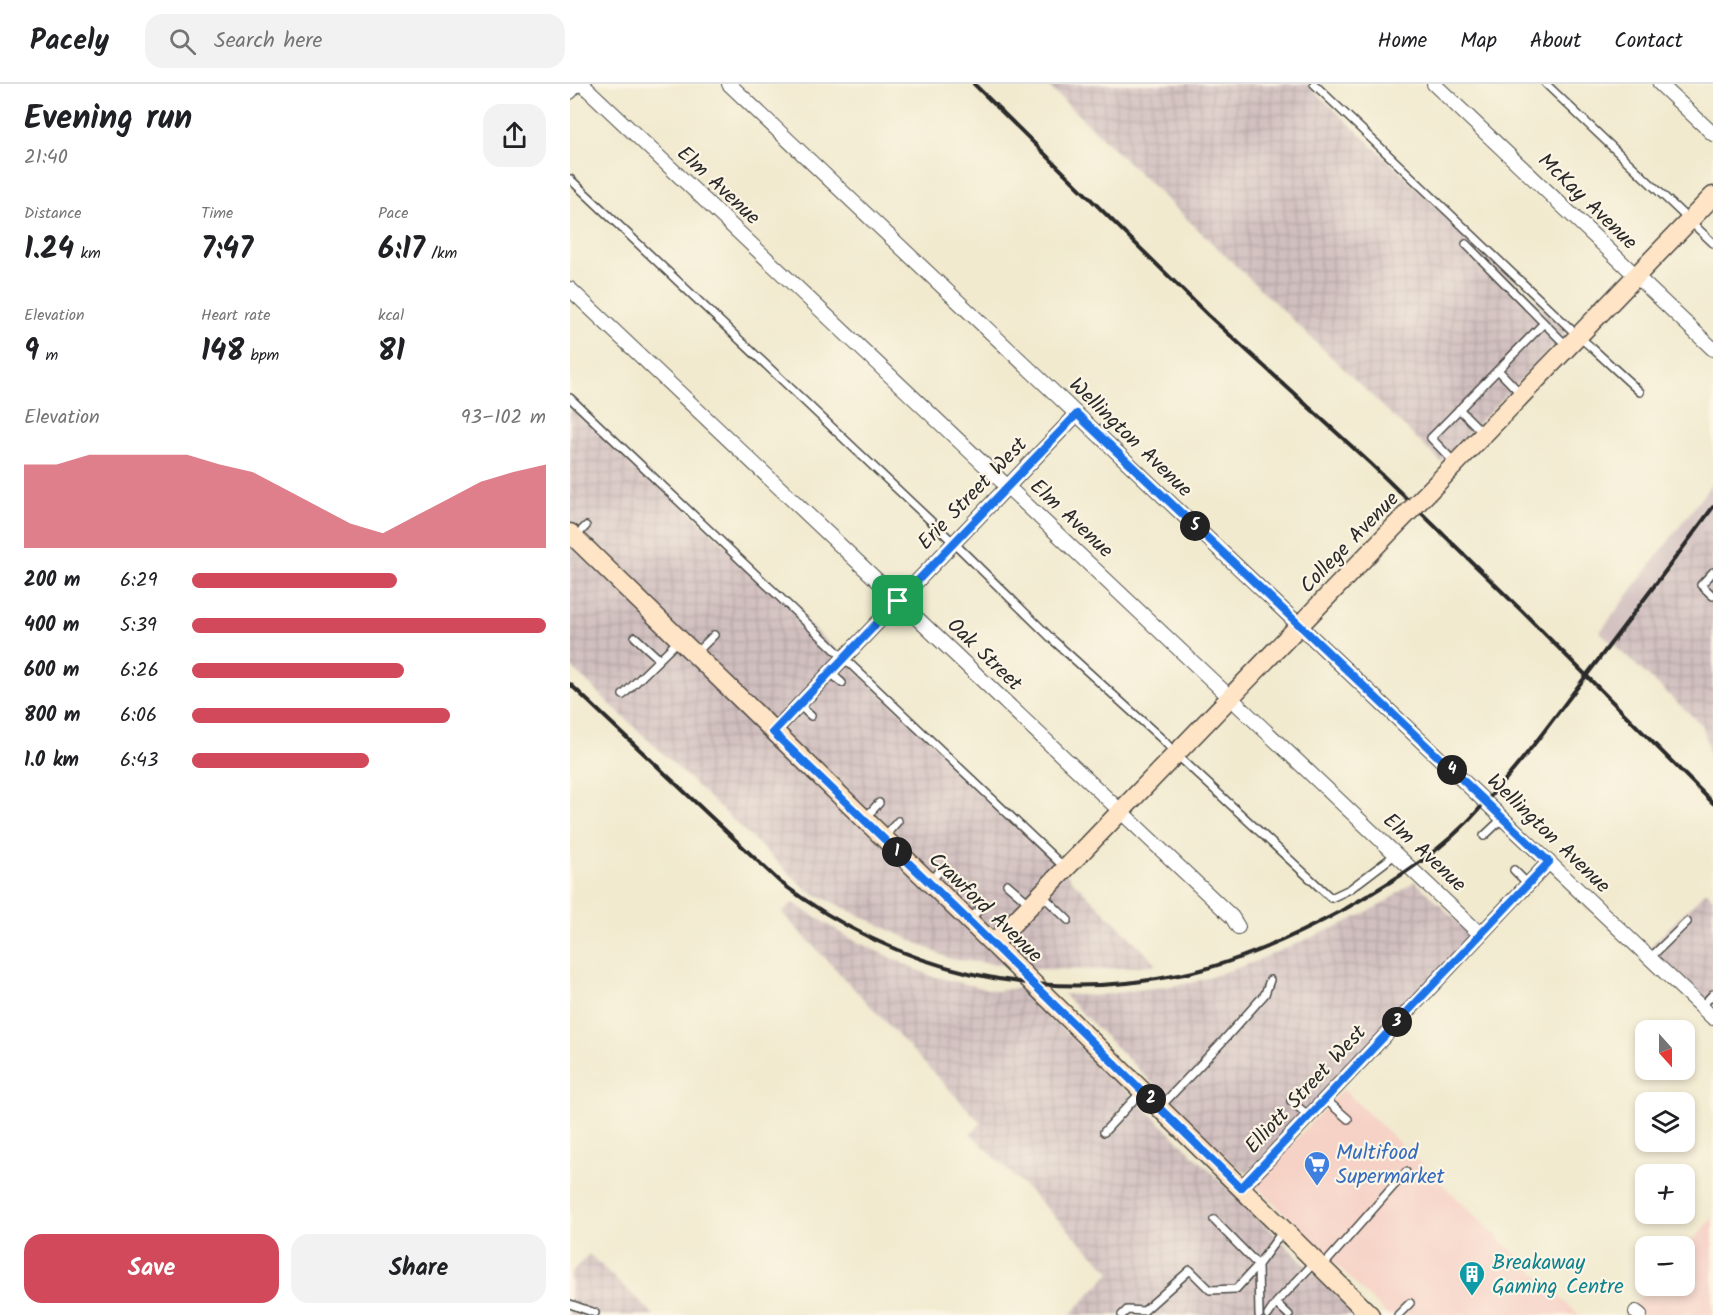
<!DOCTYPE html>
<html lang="en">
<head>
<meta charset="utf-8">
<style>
  :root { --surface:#fff; --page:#f2f2f2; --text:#202124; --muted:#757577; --line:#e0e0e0; --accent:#d1495b }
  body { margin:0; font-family:Kalam,sans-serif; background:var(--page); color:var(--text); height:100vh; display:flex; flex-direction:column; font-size:22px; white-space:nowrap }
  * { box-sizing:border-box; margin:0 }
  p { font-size:20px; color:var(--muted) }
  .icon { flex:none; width:33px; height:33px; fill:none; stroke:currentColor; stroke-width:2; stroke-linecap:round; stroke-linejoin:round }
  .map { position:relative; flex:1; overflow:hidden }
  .panel { display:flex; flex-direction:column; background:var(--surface); width:570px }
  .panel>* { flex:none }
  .needle { width:39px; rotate:159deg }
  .fabs { position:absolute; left:1065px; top:936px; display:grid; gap:12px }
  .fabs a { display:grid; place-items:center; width:60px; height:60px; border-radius:12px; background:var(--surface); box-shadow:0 3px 9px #0003; font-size:30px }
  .pin { position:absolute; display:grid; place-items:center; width:51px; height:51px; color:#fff; margin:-26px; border-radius:12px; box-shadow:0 3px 9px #0006 }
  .km { position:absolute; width:30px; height:30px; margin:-15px; border-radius:50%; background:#222; color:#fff; font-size:16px; line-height:30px; text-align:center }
  .round { display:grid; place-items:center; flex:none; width:63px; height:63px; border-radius:18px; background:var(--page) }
  .summary { display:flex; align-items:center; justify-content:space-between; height:102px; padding:0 24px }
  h1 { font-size:33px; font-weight:700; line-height:45px }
  .figures { display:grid; grid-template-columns:repeat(3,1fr); gap:9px; height:102px; padding:6px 24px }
  .figures div { display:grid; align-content:center }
  .figures b { font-size:30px; font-weight:700 }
  .figures small { font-size:16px; font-weight:400 }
  .figures p { font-size:16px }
  .chart { height:168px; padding:12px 24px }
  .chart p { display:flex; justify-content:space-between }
  .chart svg { width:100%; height:108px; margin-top:6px; fill:var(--accent); opacity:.7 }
  .cta { display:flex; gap:12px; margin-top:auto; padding:12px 24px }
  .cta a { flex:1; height:69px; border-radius:18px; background:var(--accent); color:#fff; font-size:24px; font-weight:700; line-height:69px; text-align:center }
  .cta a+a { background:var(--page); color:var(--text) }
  ul { padding:0 24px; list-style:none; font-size:20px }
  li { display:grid; grid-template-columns:96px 72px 1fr; align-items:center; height:45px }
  li i { height:15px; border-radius:8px; background:var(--accent) }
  header { display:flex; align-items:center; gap:36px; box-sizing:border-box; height:84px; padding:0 30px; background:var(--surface); border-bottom:2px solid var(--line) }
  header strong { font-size:28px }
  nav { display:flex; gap:33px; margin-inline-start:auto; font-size:21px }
  .search { width:420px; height:54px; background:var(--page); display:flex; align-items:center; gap:15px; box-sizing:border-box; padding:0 21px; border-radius:18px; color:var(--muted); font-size:22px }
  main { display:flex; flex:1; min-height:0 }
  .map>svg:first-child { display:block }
  .built { fill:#f6d1c6 }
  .industrial { fill:url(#industrial-grid) }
  .railway { fill:#d1bfbf }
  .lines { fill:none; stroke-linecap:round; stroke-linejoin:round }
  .lane-casing { stroke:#494844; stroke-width:10 }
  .street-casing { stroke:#494844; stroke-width:16 }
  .secondary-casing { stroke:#494844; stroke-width:21 }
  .lane { stroke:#fff; stroke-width:7 }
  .street { stroke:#fff; stroke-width:14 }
  .secondary { stroke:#ffe4c6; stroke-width:18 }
  .rail { stroke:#2b2b2b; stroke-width:4 }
  .secondary-bridge-casing { stroke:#494844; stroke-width:21; stroke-linecap:butt }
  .secondary-bridge { stroke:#ffe4c6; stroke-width:18 }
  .route-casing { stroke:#fff; stroke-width:12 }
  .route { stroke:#1a73e8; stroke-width:8 }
  .labels { text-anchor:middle; stroke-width:4.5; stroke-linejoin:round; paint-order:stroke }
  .street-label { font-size:21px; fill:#2b2b2b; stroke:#fcf5e5 }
  .shop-label { font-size:21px; fill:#366cbe; stroke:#fcf5e5; text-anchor:start }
  .culture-label { font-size:21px; fill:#0d838f; stroke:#fcf5e5; text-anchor:start }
</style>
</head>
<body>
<header>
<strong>Pacely</strong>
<div class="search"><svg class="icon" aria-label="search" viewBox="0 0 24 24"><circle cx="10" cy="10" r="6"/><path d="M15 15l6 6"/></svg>Search here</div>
<nav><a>Home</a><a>Map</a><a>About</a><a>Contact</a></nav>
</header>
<main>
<section class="panel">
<div class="summary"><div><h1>Evening run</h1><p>21:40</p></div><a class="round"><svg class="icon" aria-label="share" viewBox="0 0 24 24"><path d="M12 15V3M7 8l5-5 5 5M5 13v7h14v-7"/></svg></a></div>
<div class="figures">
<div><p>Distance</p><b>1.24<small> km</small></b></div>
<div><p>Time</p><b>7:47</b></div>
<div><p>Pace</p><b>6:17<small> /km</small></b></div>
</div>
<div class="figures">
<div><p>Elevation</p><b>9<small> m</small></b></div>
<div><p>Heart rate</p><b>148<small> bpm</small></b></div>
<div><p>kcal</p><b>81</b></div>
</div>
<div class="chart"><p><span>Elevation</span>93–102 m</p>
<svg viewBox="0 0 160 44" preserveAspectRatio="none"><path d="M0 44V10L10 10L20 6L30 6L40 6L50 6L60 10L70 13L80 20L90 27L100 34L110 38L120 31L130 24L140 17L150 13L160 10V44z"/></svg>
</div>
<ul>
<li><b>200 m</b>6:29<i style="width:58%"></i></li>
<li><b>400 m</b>5:39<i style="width:100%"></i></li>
<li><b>600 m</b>6:26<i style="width:60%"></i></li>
<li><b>800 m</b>6:06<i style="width:73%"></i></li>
<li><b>1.0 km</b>6:43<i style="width:50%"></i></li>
</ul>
<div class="cta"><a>Save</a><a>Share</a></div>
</section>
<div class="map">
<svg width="1143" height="1231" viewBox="0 0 1143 1231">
  <defs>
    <pattern id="industrial-grid" width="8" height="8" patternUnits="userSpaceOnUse" patternTransform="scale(1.5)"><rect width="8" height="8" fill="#d1bfbf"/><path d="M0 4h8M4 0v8" fill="none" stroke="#b4a4a4"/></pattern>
  </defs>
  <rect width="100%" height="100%" fill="#fcf5e5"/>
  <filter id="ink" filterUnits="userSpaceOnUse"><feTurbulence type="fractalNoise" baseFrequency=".0167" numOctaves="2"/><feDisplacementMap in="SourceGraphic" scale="12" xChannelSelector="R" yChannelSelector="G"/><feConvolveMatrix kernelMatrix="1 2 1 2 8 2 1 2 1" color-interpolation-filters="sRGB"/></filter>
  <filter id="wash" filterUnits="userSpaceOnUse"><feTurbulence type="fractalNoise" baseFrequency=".008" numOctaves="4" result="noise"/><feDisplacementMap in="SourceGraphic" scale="24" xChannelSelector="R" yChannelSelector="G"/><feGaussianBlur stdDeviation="1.35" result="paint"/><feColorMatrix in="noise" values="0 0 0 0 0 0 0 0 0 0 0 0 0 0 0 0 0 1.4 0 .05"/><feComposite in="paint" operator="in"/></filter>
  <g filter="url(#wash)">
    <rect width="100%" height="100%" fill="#f1eacf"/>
    <path class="built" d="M773,1005L1009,1231H817L684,1100Z
      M1143,1134V1231H1053L1080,1202H1114L1115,1165Z"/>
    <path class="industrial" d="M476,0H737L998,247L871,378Z
      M0,314L490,779L500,794L587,880L531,886L471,885L380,875L237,806L0,582Z
      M1143,435V673L1139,669L1133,642L1044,561Z
      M845,797L906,855L677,1089L666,1083L493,910L523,912L621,899L676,881L773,840L811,821Z
      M1136,807L1143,814V925L1079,864Z
      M223,819L283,856L361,892L426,907L450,904L637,1084L787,1231H500L541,1188L401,1050L411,1039L212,829Z
      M19,1170L84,1231H0V1190Z"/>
    <path class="railway" d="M1143,398V435L1044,561L1030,548Z"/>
  </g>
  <g filter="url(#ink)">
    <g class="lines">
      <g class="lane-casing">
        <path id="lane" d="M744,0L1008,252L1021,263L1070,308
          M976,0L1143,159
          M0,95L384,459L484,557L593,656L606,670L761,814L780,805L826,770
          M896,160L974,239
          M928,286L951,310
          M0,314L494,783
          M889,325L914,350
          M884,378L861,354L974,239L998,263
          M6,452L16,442
          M1143,488L1131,501L1143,512
          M65,553L89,575
          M126,569L144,551
          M260,588L272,599
          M53,611L109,556
          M229,621L241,632
          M295,734L309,719
          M914,752L933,734
          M314,753L328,737
          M944,786L958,800
          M360,797L372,785
          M437,800L460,820
          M471,810L498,836
          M400,835L410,825
          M1080,874L1117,838
          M1131,923L1143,910
          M755,1015L778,1035
          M721,1017L739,1032
          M591,1022L653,957L695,910L700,896
          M534,1048L572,1007
          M644,1136L688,1181L689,1231
          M752,1183L836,1088
          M706,1219L719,1231
          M0,1220L25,1229
          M552,1231L557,1226L574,1227L620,1186L640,1206L666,1205L688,1181L712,1148
          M698,1231L706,1219L744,1179
          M828,1231L840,1219"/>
      </g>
      <g class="street-casing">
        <path id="street" d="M12,0L910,850
          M159,0L1143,934
          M864,0L1143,265
          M1090,0L1143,50
          M0,8L7,0
          M0,205L662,833L668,843
          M203,648L507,330
          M671,1104L979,778
          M1066,1228L1070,1231"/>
      </g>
      <g class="secondary-casing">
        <path id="secondary" d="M867,399L1143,112
          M0,449L423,860L800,1231
          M423,860L826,441"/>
      </g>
      <use href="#lane" class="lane"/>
      <use href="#street" class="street"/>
      <use href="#secondary" class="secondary"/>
      <path class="rail" d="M404,0L638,231L801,380L953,528L1143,719
        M0,600L210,798C330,889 467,921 614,890C670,878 725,852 775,825C816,801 859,776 893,742C902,734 909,725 917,716C947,684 973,649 1000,613C1048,550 1096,487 1143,423"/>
      <g class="secondary-bridge-casing">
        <path id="secondary-bridge" d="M826,441L867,399"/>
      </g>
      <use href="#secondary-bridge" class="secondary-bridge"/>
    </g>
  </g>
  <g class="lines" filter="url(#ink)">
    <g class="route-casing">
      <path id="route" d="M507,330L979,778L671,1104L398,836L203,648Z"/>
    </g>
    <use href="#route" class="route"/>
  </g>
  <defs>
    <g id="supermarket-pin" transform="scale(1.35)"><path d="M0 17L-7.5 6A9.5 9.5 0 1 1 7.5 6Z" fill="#3f7fe0" stroke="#fcf5e5"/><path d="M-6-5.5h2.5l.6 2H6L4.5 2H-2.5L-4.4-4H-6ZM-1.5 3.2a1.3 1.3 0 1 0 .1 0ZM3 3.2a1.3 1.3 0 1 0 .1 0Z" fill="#fff"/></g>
    <g id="building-pin" transform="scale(1.35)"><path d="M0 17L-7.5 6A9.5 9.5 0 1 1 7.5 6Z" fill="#0f9aa8" stroke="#fcf5e5"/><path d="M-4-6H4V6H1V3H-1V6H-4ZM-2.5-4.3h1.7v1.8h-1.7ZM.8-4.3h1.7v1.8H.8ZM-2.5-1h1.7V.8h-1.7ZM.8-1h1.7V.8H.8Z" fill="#fff"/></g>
  </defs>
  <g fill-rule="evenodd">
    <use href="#supermarket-pin" x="747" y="1080"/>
    <use href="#building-pin" x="902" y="1190"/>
  </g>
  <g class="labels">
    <g class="street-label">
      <text transform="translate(149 101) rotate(43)" y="7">Elm Avenue</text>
      <text transform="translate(1018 117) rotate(44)" y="7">McKay Avenue</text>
      <text transform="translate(561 353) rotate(44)" y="7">Wellington Avenue</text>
      <text transform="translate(402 409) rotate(-46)" y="7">Erie Street West</text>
      <text transform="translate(502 434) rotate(43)" y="7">Elm Avenue</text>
      <text transform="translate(779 458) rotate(-46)" y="7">College Avenue</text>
      <text transform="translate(415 570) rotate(44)" y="7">Oak Street</text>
      <text transform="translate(979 749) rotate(44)" y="7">Wellington Avenue</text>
      <text transform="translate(855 768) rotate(43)" y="7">Elm Avenue</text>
      <text transform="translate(416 823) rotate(44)" y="7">Crawford Avenue</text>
      <text transform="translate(735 1005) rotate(-47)" y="7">Elliott Street West</text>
    </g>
    <g class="shop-label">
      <text x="766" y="1075">Multifood<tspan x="766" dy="24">Supermarket</tspan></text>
    </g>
    <g class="culture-label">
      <text x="922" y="1185">Breakaway<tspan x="922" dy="24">Gaming Centre</tspan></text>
    </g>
  </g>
</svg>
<div class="fabs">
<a><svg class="needle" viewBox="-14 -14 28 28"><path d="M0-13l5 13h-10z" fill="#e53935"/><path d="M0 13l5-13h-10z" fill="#757577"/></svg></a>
<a><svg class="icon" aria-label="layers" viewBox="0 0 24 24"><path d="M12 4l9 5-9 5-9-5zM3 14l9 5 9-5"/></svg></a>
<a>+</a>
<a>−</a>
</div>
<div class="pin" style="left:328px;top:517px;background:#1e9e55"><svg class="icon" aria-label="arrive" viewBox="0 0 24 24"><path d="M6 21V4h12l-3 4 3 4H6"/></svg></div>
<b class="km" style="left:327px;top:768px">1</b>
<b class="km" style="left:581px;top:1015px">2</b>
<b class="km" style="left:827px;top:938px">3</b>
<b class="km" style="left:882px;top:686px">4</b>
<b class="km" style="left:625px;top:442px">5</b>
</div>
</main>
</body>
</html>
